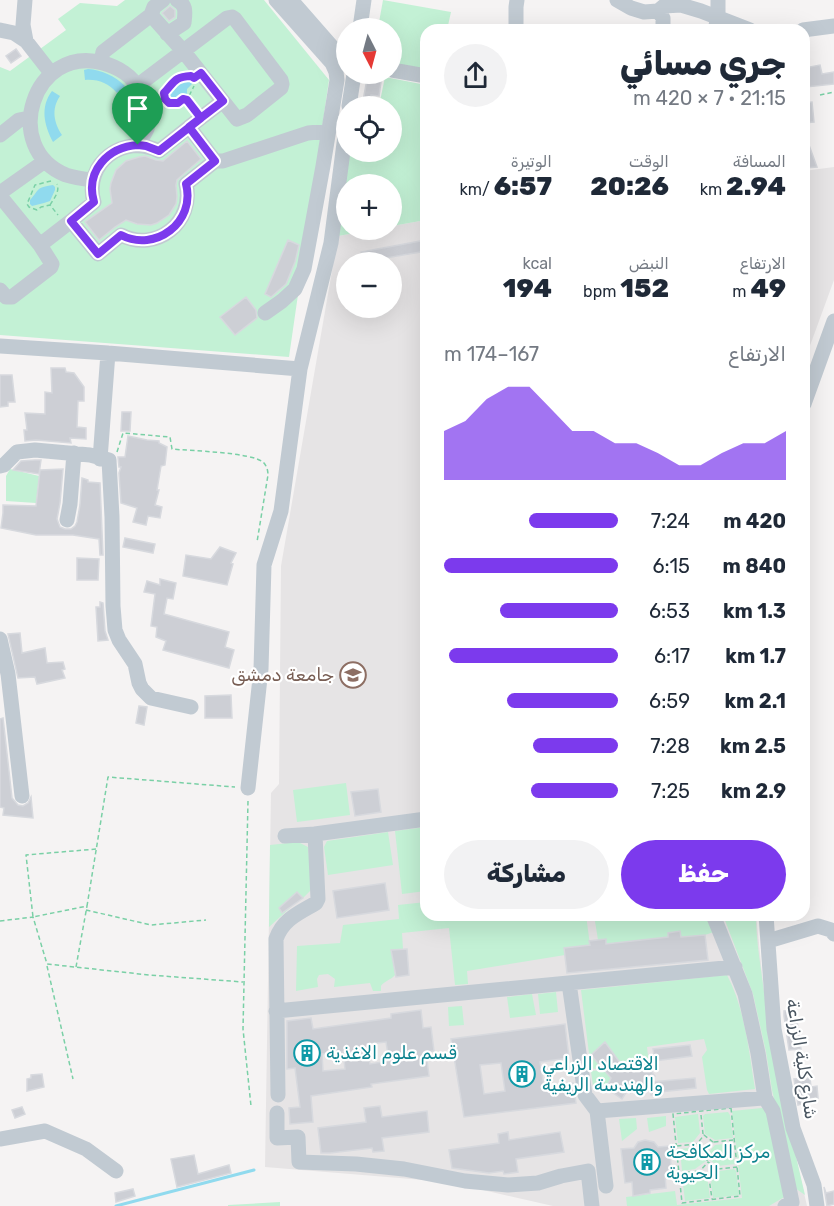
<!DOCTYPE html>
<html lang="ar">
<head>
<meta charset="utf-8">
<style>
  :root { --surface:#fff; --page:#f2f2f3; --text:#1f2937; --muted:#747a83; --accent:#7c3aed }
  body { margin:0; font-family:Rubik,Vazirmatn,sans-serif; background:var(--page); color:var(--text); direction:rtl; height:100vh; display:flex; flex-direction:column; font-size:22px; white-space:nowrap }
  * { box-sizing:border-box; margin:0 }
  p { font-size:20px; color:var(--muted) }
  .icon { flex:none; width:33px; height:33px; fill:none; stroke:currentColor; stroke-width:2; stroke-linecap:round; stroke-linejoin:round }
  .map { position:relative; flex:1; overflow:hidden; direction:ltr }
  .sheet { position:absolute; left:420px; top:24px; width:390px; height:897px; display:flex; flex-direction:column; background:var(--surface); border-radius:18px; box-shadow:0 6px 24px #0002; direction:rtl }
  .sheet>* { flex:none }
  .needle { width:39px; rotate:174deg }
  .tools { position:absolute; left:336px; top:18px; display:grid; gap:12px }
  .tools a { display:grid; place-items:center; width:66px; height:66px; border-radius:50%; background:var(--surface); box-shadow:0 6px 24px #0002; font-size:30px }
  .pin { position:absolute; display:grid; place-items:center; width:51px; height:51px; color:#fff; margin:-62px -26px; border-radius:50% 50% 50% 0; rotate:-45deg; box-shadow:0 0 6px #0007 }
  .pin .icon { rotate:45deg }
  .round { display:grid; place-items:center; flex:none; width:63px; height:63px; border-radius:32px; background:var(--page) }
  .overview { display:flex; align-items:center; justify-content:space-between; height:102px; padding:0 24px }
  h1 { font-size:33px; font-weight:800; line-height:45px }
  .stats { display:grid; grid-template-columns:repeat(3,1fr); gap:9px; height:102px; padding:6px 24px }
  .stats div { display:grid; align-content:center }
  .stats b { font-size:26px; font-weight:800 }
  .stats small { font-size:16px; font-weight:400 }
  .stats p { font-size:16px }
  .chart { height:168px; padding:12px 24px }
  .chart p { display:flex; justify-content:space-between }
  .chart svg { width:100%; height:108px; margin-top:6px; fill:var(--accent); opacity:.7 }
  .button { display:flex; gap:12px; margin-top:auto; padding:12px 24px }
  .button a { flex:1; height:69px; border-radius:36px; background:var(--accent); color:#fff; font-size:24px; font-weight:800; line-height:69px; text-align:center }
  .button a+a { background:var(--page); color:var(--text) }
  ul { padding:0 24px; list-style:none; font-size:20px }
  li { display:grid; grid-template-columns:96px 72px 1fr; align-items:center; height:45px }
  li i { height:15px; border-radius:8px; background:var(--accent) }
  .map>svg:first-child { display:block }
  .education { fill:#e6e4e5; fill-rule:evenodd }
  .green { fill:#c3f1d5 }
  .water { fill:#90daee }
  .lines { fill:none; stroke-linecap:round; stroke-linejoin:round }
  .stream { stroke:#90daee; stroke-width:3 }
  .building { fill:#cdcfd5; stroke:#d7d9de; stroke-width:1.5; fill-rule:evenodd }
  .path { stroke:#7ad0a6; stroke-width:1.5; stroke-dasharray:4.5 3; stroke-linecap:butt }
  .minor { stroke:#c1cad2; stroke-width:15 }
  .route-casing { stroke:#fff; stroke-width:12 }
  .route { stroke:#7c3aed; stroke-width:8 }
  .labels { text-anchor:middle; stroke-width:4.5; stroke-linejoin:round; paint-order:stroke }
  .education-label { font-size:18px; fill:#785e54; stroke:#fff; text-anchor:end }
  .culture-label { font-size:18px; fill:#0d838f; stroke:#fff; text-anchor:start }
  .street-label { font-size:18px; fill:#4a5661; stroke:#fff }
</style>
</head>
<body>
<div class="map">
<svg width="834" height="1206" viewBox="0 0 834 1206">
  <rect width="100%" height="100%" fill="#f5f3f3"/>
  <path class="education" d="M834,167V280L804,362V171Z
    M426,220V915H756L764,991L780,1088L807,1206H553L448,1182L265,1167L271,793L279,784L281,566L338,236L373,230H392V226ZM346,262H392V308H346Z"/>
  <path class="green" d="M125,0H264L329,80L289,357L0,335V67L10,71L66,30L58,19L80,3L117,6Z
    M383,0L451,12L447,30H426V70L392,63V28H378Z
    M385,77L426,85V220L392,226V184H346V230H373L338,236L349,152H392V106H379Z
    M10,469L39,476L36,503L6,501V476Z
    M346,783L350,815L297,822L293,790Z
    M426,827V891L402,894L395,831Z
    M388,832L393,865L328,875L324,847L327,841Z
    M298,842L308,847L312,889L303,898L297,892L286,903L290,908L269,927L270,845Z
    M426,902V915H586L590,945L564,948L565,955L467,971L468,984L455,985L449,928L402,933L403,949L391,950L395,975C391,980 384,981 381,986V991H373L370,983L334,987L335,979L328,974L319,975L317,979L318,987L296,991L297,946L340,943L343,925L399,919L398,905Z
    M594,915H704L714,932L705,935L681,937L680,932L668,933V937L606,944V939L598,940Z
    M723,915H756C756,941 761,967 764,992C774,1061 789,1127 805,1195L795,1188L772,1090L766,1052L753,994Z
    M727,975C745,1009 749,1052 755,1089L709,1094L707,1090L702,1057L707,1050L704,1039L647,1047L649,1064L635,1067L626,1071L605,1043L591,1055L603,1068L591,1069L581,990Z
    M556,992L558,1012L540,1014L538,994Z
    M532,994L536,1015L510,1018L507,997Z
    M462,1006L464,1025L449,1026L448,1007Z
    M604,1070L611,1078L607,1085L593,1086L591,1071Z
    M762,1108L768,1110L786,1196L769,1206H627L626,1197L675,1191L677,1205L742,1198L732,1111Z
    M728,1112L730,1115L733,1138L715,1140L705,1134L703,1116L705,1114Z
    M698,1114L700,1133L693,1142L678,1143L675,1117Z
    M666,1116V1126L649,1132L647,1118Z
    M636,1118L637,1129L622,1141L619,1119Z
    M732,1143L735,1164L718,1166L710,1160L709,1152L715,1145Z
    M695,1147L704,1154L706,1161L695,1169L682,1171L680,1149Z
    M734,1169L736,1171L739,1195L713,1198L711,1182L719,1171Z
    M697,1174L708,1182L710,1198L685,1201L682,1176Z
    M280,1202V1206H228V1205Z"/>
  <path class="water" d="M88,69C102,70 115,76 125,86L117,93C108,83 98,79 85,80L84,70Z
    M187,78L191,79L193,83L187,89V94C183,98 178,97 175,101L167,99V95L172,89V85C176,81 182,80 187,78Z
    M52,91L60,96C51,109 54,123 62,135L53,142C44,125 40,107 52,91Z
    M53,185L55,187V190L50,201L44,203L32,206L30,204V200C41,188 35,188 53,185Z"/>
  <g class="lines">
    <path class="stream" d="M116,1206L254,1170"/>
  </g>
  <path class="building" d="M170,6L175,10V17L169,21L162,13Z
    M16,49L21,56L11,63L6,56Z
    M820,65L822,74L834,72V84L806,87L804,68Z
    M368,74L382,75L379,96L371,95L370,106H362Z
    M812,102L814,122L804,123V103Z
    M804,134H805L817,167L804,168Z
    M187,141L201,159L177,180L176,185L177,197L176,204L169,215L157,223L151,225L137,224L126,220L115,227L99,240L85,222L112,203L110,189L111,183L116,170L126,161L139,157L145,156L156,160L163,161Z
    M288,240L299,245L295,262L286,284L271,297L265,294Z
    M426,240V251L363,262L361,252Z
    M246,297L256,310L257,318L235,335L220,317Z
    M51,368H65L66,372L74,373L84,387V401H78L77,427L86,428V439L70,438L71,443L36,440L25,441L24,430H27L25,413L45,414V392L52,393Z
    M0,375H12L15,402H8V406L0,407Z
    M122,412H131L130,431H121Z
    M128,436L147,440L159,441V443L167,447L165,465L161,466L157,490H159L155,505L162,507L160,518L148,516L146,525L133,522L137,508L121,503L119,473L121,467H119L118,457H125Z
    M35,460H41L39,474L13,470L21,461Z
    M63,469L60,503L57,519L60,527L65,529H71L75,526L77,522L80,505L82,478L88,480V482L100,483L103,555H100L99,539L73,535H36L1,528L3,513V505L36,506L40,470Z
    M125,538L155,544L153,553L123,547Z
    M220,547L236,553L231,563L233,564L227,585L183,576L186,555L211,559Z
    M77,558L99,559L98,580H77Z
    M160,579L176,583L173,599L167,598L164,614L229,632L225,647L234,650L229,668L163,650L166,641L156,637L157,627L151,626L155,594L144,592L147,581L160,585Z
    M100,602L103,603L105,631L108,640L98,641L96,607H100Z
    M20,633L22,653L45,648L47,663L63,662L65,669L62,670L65,678L37,684L35,677L18,678L8,634Z
    M231,695L232,718H205V696Z
    M139,706L147,707L144,725L136,723Z
    M3,718L12,798L18,805L23,806L28,803L31,797L33,818L3,815L4,808L0,807V719Z
    M378,789L381,812L355,816L351,792Z
    M385,883L389,910L337,918L333,891Z
    M297,892L303,898L282,913L279,908Z
    M680,931L681,937L705,935L708,960L567,973L564,948L590,945L589,941L606,939V944L668,937V933Z
    M407,949L409,975L396,977L391,950Z
    M421,1010L423,1028L431,1027L434,1051L426,1052L429,1076L371,1084L372,1087L311,1096L313,1122L290,1124L289,1108L300,1107L295,1068L287,1069V1021L311,1018L313,1029L391,1018V1014ZM386,1042L389,1061L370,1064L367,1044ZM343,1052L345,1069L323,1071L322,1054Z
    M792,1010L793,1015L796,1014L801,1049L789,1050L784,1016V1011Z
    M565,1024L569,1058L540,1062L544,1086L573,1083L576,1103L464,1117L451,1039ZM501,1063L505,1091L484,1094L480,1065Z
    M605,1042L626,1071L635,1067L649,1064L651,1071L655,1076L630,1093L627,1091L622,1099L606,1088L611,1078L591,1055Z
    M690,1045L692,1056L655,1061L653,1049Z
    M42,1074L44,1087L27,1091V1079L31,1078V1075Z
    M695,1078L696,1088L660,1092V1096L651,1095V1082Z
    M810,1078L811,1087L817,1086L818,1098L802,1099V1104L798,1105L794,1079Z
    M380,1106L382,1117L427,1111L429,1132L382,1138L384,1151L373,1152L372,1148L330,1153H321L318,1128L366,1122L364,1108Z
    M22,1107L25,1114L15,1118L12,1110Z
    M508,1132L509,1140L560,1132L564,1152L516,1159L518,1172L504,1174L503,1171L489,1173L452,1168L449,1150L499,1143L498,1134Z
    M645,1140L654,1142L658,1147L669,1146L672,1174L665,1175L666,1188L650,1190V1193L633,1196L632,1182L625,1183L621,1149L634,1148L638,1142Z
    M194,1155L198,1174L229,1165L231,1173L177,1187L171,1159Z
    M824,1187L826,1193L834,1191V1204L827,1206Z
    M133,1189L135,1196L116,1202L115,1193Z"/>
  <g class="lines">
    <path class="path" d="M820,95L834,92
      M187,100L183,99L178,103H169L165,99L164,93C172,84 175,77 188,76
      M193,108L187,100L194,86
      M51,181L35,185L27,204L29,207L37,210L41,207L50,205L58,215
      M50,205C54,198 60,192 57,184
      M117,452L123,433L170,437L172,449C191,451 250,452 263,462C267,466 268,471 268,475L257,542
      M248,801L243,1029L251,1106
      M96,849L26,855L33,917L87,906L108,777L235,787
      M86,910L151,925L206,920
      M0,921L33,917L47,964L149,975L243,982
      M47,966L73,1079
      M76,967L87,906
      M731,1108L740,1196L682,1203L673,1114Z
      M701,1115L703,1134
      M714,1142L733,1140
      M677,1146L696,1144
      M706,1151L697,1144L704,1135L713,1142L706,1151L707,1161
      M718,1169L737,1167
      M680,1173L699,1171
      M709,1178L700,1171L708,1162L717,1169L709,1178L712,1199"/>
    <path class="minor" d="M25,0L23,25L26,41
      M291,0L340,56L346,61
      M617,0L631,8L644,12L658,11L664,6L681,5L701,11L750,30
      M658,11L663,18V30
      M360,28L364,0
      M0,30L14,33L26,41L51,73
      M516,30V7L517,0
      M715,30L718,17V0
      M803,30L834,26
      M167,34L184,23C185,13 187,5 177,0
      M101,62L103,52L151,15L154,7L163,0
      M392,70L426,76
      M137,86L227,18L232,17L235,19L281,80L282,84L281,88L247,115L237,119L184,52L151,15
      M349,106L354,74
      M189,127L215,161L186,184C195,222 156,253 121,235L98,254L71,221L94,202C83,163 124,133 159,151Z
      M189,127L223,101
      M0,135L19,120L29,118
      M215,161H223L308,133L329,131
      M93,180C84,179 75,178 66,175C0,148 33,44 103,63C118,67 132,76 139,89C145,101 150,116 147,129C145,134 140,140 138,145
      M0,193L45,161
      M0,196L40,245L52,264L51,267L12,297H6L0,290
      M40,245L71,221
      M265,313L282,301L295,289L304,269L323,166L337,80L336,72L332,63L276,0
      M0,346L108,353L300,369
      M804,404L834,321
      M100,459L108,353
      M0,466L4,465L17,452L35,450L90,455L109,460L112,517L113,606L115,630L119,640L135,664L139,683L142,689L151,698L191,707
      M67,520L70,504L74,453
      M0,639L8,674L22,796
      M248,788L261,669L264,565L281,511L300,369L331,243L346,128
      M285,836L315,834
      M713,915L745,994L758,1053L765,1098
      M766,915L774,1029L793,1128L814,1185L817,1206
      M768,941L818,926L831,930L834,934
      M569,983L585,1095L597,1111L765,1098L773,1111L792,1202L785,1206
      M276,1011L735,967
      M278,1095L276,939C283,919 299,913 316,903L318,899L315,834L426,819
      M597,1111L606,1186
      M277,1113V1138L298,1137L299,1162L356,1164L404,1169L465,1181L508,1185L538,1183L561,1176L588,1171L592,1206
      M0,1139L45,1131L86,1149L116,1171"/>
  </g>
  <g class="lines">
    <g class="route-casing">
      <path id="route" d="M138,145C108,147 85,171 94,202L71,221L98,254L121,235C155,253 196,222 186,184L215,161L189,127L223,101L201,73L194,78L191,76C174,77 175,81 164,93L165,99L169,103H178L183,99L187,100L201,118L159,151L146,146L138,145"/>
    </g>
    <use href="#route" class="route"/>
  </g>
  <defs>
    <g id="university-ring" transform="scale(1.35)"><circle r="9.5" fill="#fff" stroke="#8d6e63" stroke-width="1.5"/><path d="M0-5L7-2L0 1L-7-2ZM-4 1L0 2.5L4 1V4Q0 6-4 4Z" fill="#8d6e63"/></g>
    <g id="building-ring" transform="scale(1.35)"><circle r="9.5" fill="#fff" stroke="#0f9aa8" stroke-width="1.5"/><path d="M-4-6H4V6H1V3H-1V6H-4ZM-2.5-4.3h1.7v1.8h-1.7ZM.8-4.3h1.7v1.8H.8ZM-2.5-1h1.7V.8h-1.7ZM.8-1h1.7V.8H.8Z" fill="#0f9aa8"/></g>
  </defs>
  <g fill-rule="evenodd">
    <use href="#university-ring" x="353" y="675"/>
    <use href="#building-ring" x="307" y="1053"/>
    <use href="#building-ring" x="522" y="1074"/>
    <use href="#building-ring" x="647" y="1162"/>
  </g>
  <g class="labels">
    <g class="education-label">
      <text x="334" y="681">جامعة دمشق</text>
    </g>
    <g class="culture-label">
      <text x="326" y="1059">قسم علوم الاغذية</text>
      <text x="542" y="1070">الاقتصاد الزراعي<tspan x="542" dy="21">والهندسة الريفية</tspan></text>
      <text x="666" y="1158">مركز المكافحة<tspan x="666" dy="21">الحيوية</tspan></text>
    </g>
    <g class="street-label">
      <text transform="translate(802 1059) rotate(81)" y="6">شارع كلية الزراعة</text>
    </g>
  </g>
</svg>
<div class="tools">
<a><svg class="needle" viewBox="-14 -14 28 28"><path d="M0-13l5 13h-10z" fill="#e53935"/><path d="M0 13l5-13h-10z" fill="#747a83"/></svg></a>
<a><svg class="icon" aria-label="locate" viewBox="0 0 24 24"><circle cx="12" cy="12" r="6"/><path d="M12 2v4M12 18v4M2 12h4M18 12h4"/></svg></a>
<a>+</a>
<a>−</a>
</div>
<div class="pin" style="left:138px;top:145px;background:#1e9e55"><svg class="icon" aria-label="arrive" viewBox="0 0 24 24"><path d="M6 21V4h12l-3 4 3 4H6"/></svg></div>
<section class="sheet">
<div class="overview"><div><h1>جري مسائي</h1><p>21:15 · 7 × 420 m</p></div><a class="round"><svg class="icon" aria-label="share" viewBox="0 0 24 24"><path d="M12 15V3M7 8l5-5 5 5M5 13v7h14v-7"/></svg></a></div>
<div class="stats">
<div><p>المسافة</p><b>2.94<small> km</small></b></div>
<div><p>الوقت</p><b>20:26</b></div>
<div><p>الوتيرة</p><b>6:57<small> /km</small></b></div>
</div>
<div class="stats">
<div><p>الارتفاع</p><b>49<small> m</small></b></div>
<div><p>النبض</p><b>152<small> bpm</small></b></div>
<div><p>kcal</p><b>194</b></div>
</div>
<div class="chart"><p><span>الارتفاع</span>167–174 m</p>
<svg viewBox="0 0 160 44" preserveAspectRatio="none"><path d="M0 44V24L10 20L20 11L30 6L40 6L50 15L60 24L70 24L80 29L90 29L100 33L110 38L120 38L130 33L140 29L150 29L160 24V44z"/></svg>
</div>
<ul>
<li><b>420 m</b>7:24<i style="width:51%"></i></li>
<li><b>840 m</b>6:15<i style="width:100%"></i></li>
<li><b>1.3 km</b>6:53<i style="width:68%"></i></li>
<li><b>1.7 km</b>6:17<i style="width:97%"></i></li>
<li><b>2.1 km</b>6:59<i style="width:64%"></i></li>
<li><b>2.5 km</b>7:28<i style="width:49%"></i></li>
<li><b>2.9 km</b>7:25<i style="width:50%"></i></li>
</ul>
<div class="button"><a>حفظ</a><a>مشاركة</a></div>
</section>
</div>
</body>
</html>
